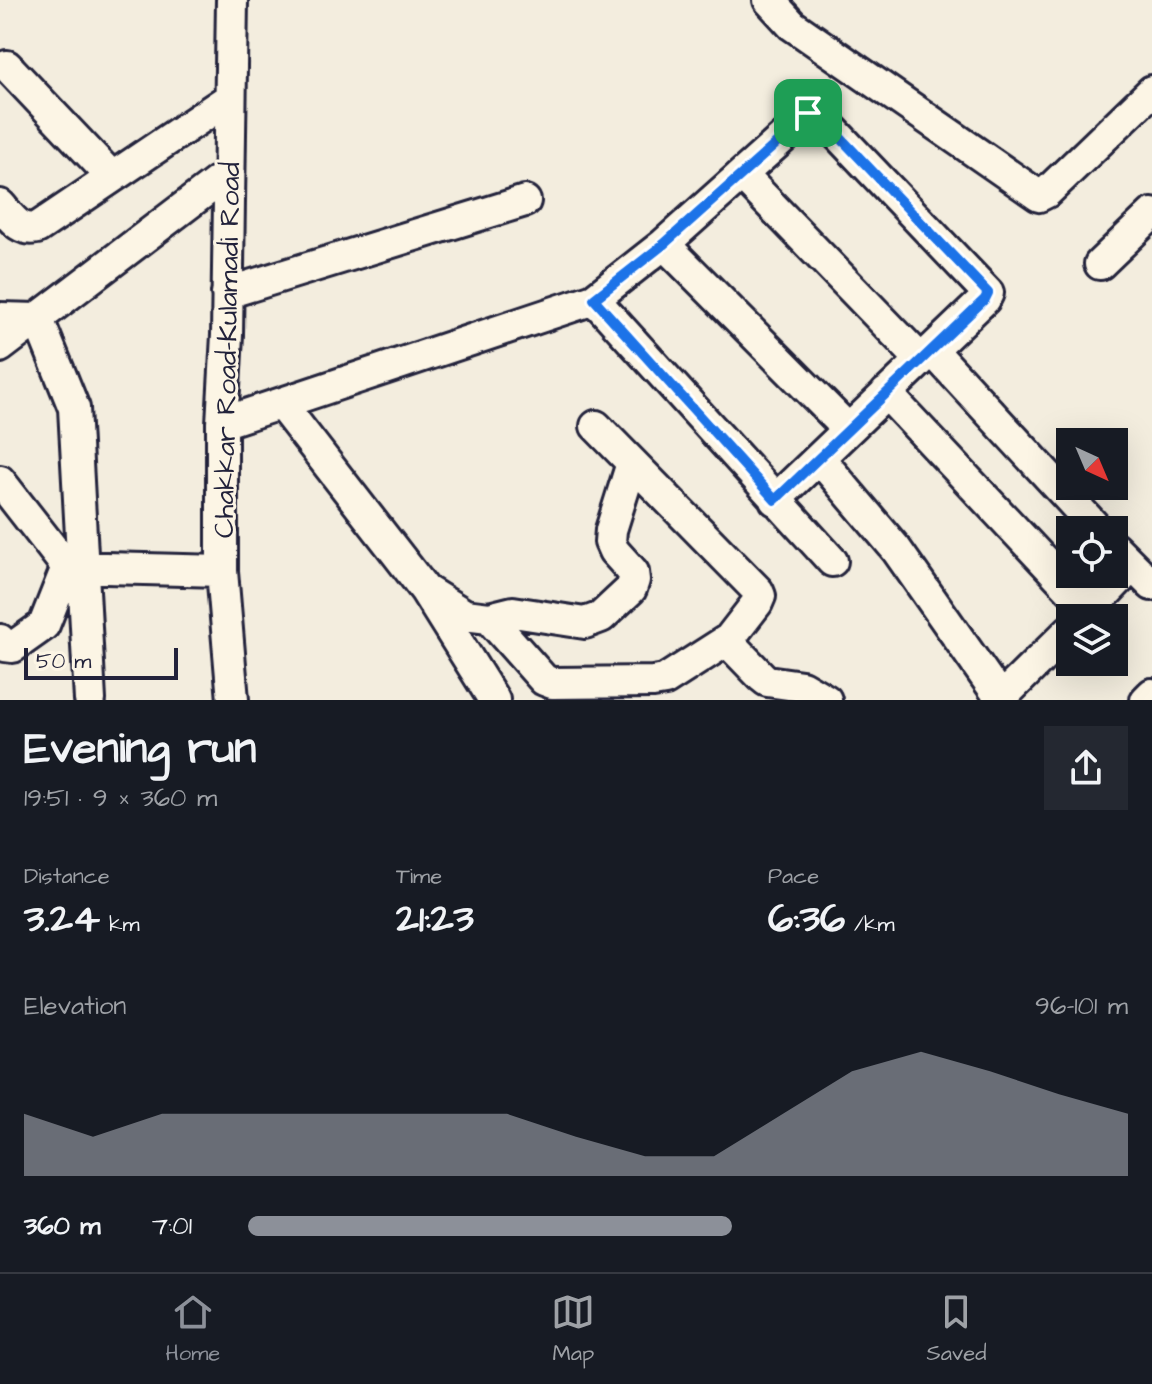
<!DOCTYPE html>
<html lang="en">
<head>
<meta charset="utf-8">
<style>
  :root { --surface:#171b24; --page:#242831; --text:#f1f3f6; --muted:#9ea1a6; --line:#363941; --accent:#8c9099 }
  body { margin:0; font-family:"Architects Daughter",sans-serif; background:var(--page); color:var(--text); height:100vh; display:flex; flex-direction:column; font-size:30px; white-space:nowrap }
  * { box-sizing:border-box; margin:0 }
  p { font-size:26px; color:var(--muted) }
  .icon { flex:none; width:44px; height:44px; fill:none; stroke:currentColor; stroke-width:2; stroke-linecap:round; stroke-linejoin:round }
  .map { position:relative; height:700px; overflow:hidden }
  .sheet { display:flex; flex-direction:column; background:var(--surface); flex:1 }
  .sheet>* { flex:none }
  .needle { width:52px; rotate:136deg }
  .controls { position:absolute; left:1056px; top:428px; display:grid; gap:16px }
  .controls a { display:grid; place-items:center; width:72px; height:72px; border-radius:0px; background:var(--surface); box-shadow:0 8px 32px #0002; font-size:40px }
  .scale { position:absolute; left:24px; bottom:20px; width:154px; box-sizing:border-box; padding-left:8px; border:4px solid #22223b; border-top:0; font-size:22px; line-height:28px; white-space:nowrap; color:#22223b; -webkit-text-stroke:6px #fcf5e5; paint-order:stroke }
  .pin { position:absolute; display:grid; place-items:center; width:68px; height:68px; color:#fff; margin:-34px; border-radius:16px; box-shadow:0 4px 12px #0006 }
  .round { display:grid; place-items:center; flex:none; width:84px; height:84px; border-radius:0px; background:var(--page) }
  .headline { display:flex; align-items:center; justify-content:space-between; height:136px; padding:0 24px }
  h1 { font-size:44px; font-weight:700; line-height:60px }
  .metrics { display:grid; grid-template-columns:repeat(3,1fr); gap:12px; height:136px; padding:8px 24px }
  .metrics div { display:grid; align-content:center }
  .metrics b { font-size:40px; font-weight:700 }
  .metrics small { font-size:22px; font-weight:400 }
  .metrics p { font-size:22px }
  .chart { height:224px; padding:16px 24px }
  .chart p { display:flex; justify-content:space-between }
  .chart svg { width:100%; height:144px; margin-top:8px; fill:var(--accent); opacity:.7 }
  ul { padding:0 24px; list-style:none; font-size:26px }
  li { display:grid; grid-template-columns:128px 96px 1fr; align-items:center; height:60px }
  li i { height:20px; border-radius:10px; background:var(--accent) }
  .dock { display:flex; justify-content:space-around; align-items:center; height:112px; border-top:2px solid var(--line); background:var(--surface); font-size:22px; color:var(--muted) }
  .dock a { display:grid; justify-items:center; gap:4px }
  .dock .current { color:var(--accent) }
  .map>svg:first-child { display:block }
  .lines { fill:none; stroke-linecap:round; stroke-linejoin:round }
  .minor-casing { stroke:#22223b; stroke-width:36 }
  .minor { stroke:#fcf5e5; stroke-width:30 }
  .route-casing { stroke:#fff; stroke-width:16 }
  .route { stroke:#1a73e8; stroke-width:10 }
  .labels { text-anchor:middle; stroke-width:6; stroke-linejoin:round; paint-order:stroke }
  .street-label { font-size:28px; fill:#22223b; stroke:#fcf5e5 }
</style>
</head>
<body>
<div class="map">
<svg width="1152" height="700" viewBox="0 0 1152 700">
  <rect width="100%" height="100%" fill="#f3edde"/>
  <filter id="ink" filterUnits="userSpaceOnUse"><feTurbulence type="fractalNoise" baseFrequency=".0125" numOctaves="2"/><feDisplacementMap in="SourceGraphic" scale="16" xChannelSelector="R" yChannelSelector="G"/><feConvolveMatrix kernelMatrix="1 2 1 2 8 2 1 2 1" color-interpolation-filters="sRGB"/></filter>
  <g filter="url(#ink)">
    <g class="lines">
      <g class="minor-casing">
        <path id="minor" d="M232,0L227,335L222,423V571L233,700
          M769,0L792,25L1039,196L1047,192L1152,91
          M7,66L112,177
          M743,176L921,360
          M0,205C11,217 19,232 37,228L230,98
          M664,244L848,429
          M1100,264L1152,214
          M227,293L525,201
          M594,299L832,561
          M0,318L38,319L74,408L90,700
          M0,347L229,173
          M932,350L1098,530
          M886,393L1090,610
          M281,404L425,590L494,700
          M222,423L594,299L664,244L814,110L988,293L985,299L775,500
          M596,426L758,591L760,596L757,603L729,639L733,647L762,677L767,681L802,686L826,700
          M819,458L896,549L1001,699
          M0,481L67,567L222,571
          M1114,547L1152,585
          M425,590L465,615L489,618L513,612L585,623L601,617L631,589L634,580L633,572L614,551L610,542L611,530L632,463
          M489,618L544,680L552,683L653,682L665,680L729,639
          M1082,618L1132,566
          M0,640L5,646L13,647L44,625L67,567
          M999,700L1070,630
          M1146,700L1152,694"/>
      </g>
      <use href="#minor" class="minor"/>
    </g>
  </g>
  <g class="lines" filter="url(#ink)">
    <g class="route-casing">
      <path id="route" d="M814,110L988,293L985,299L775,500L594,299L664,244Z"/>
    </g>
    <use href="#route" class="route"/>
  </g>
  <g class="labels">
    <g class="street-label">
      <text transform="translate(226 350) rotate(-89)" y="10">Chakkar Road-Kulamadi Road</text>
    </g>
  </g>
</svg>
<div class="controls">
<a><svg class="needle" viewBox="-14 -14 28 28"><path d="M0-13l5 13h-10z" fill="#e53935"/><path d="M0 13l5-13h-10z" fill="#9ea1a6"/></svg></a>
<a><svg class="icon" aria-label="locate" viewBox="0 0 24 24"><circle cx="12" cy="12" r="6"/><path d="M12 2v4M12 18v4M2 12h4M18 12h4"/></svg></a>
<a><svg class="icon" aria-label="layers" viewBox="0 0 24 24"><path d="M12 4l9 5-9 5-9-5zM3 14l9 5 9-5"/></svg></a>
</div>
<div class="scale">50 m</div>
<div class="pin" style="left:808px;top:113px;background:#1e9e55"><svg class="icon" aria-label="arrive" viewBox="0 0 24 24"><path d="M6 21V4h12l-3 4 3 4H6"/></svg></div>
</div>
<section class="sheet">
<div class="headline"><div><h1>Evening run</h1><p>19:51 · 9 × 360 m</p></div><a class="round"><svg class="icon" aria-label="share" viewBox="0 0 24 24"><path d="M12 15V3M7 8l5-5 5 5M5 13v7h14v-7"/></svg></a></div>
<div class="metrics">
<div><p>Distance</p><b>3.24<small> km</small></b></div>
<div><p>Time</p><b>21:23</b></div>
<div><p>Pace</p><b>6:36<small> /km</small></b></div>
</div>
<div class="chart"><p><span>Elevation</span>96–101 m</p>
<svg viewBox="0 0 160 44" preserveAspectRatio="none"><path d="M0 44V25L10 32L20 25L30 25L40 25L50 25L60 25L70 25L80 32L90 38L100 38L110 25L120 12L130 6L140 12L150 19L160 25V44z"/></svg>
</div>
<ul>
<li><b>360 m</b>7:01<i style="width:55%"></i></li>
</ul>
</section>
<nav class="dock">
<a class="current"><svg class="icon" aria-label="home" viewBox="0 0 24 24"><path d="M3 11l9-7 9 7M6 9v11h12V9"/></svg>Home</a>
<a><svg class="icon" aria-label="map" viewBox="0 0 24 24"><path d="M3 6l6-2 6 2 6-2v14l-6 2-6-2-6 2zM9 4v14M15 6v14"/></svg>Map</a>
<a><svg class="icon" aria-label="saved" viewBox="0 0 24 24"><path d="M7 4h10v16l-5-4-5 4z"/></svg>Saved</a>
</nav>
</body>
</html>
